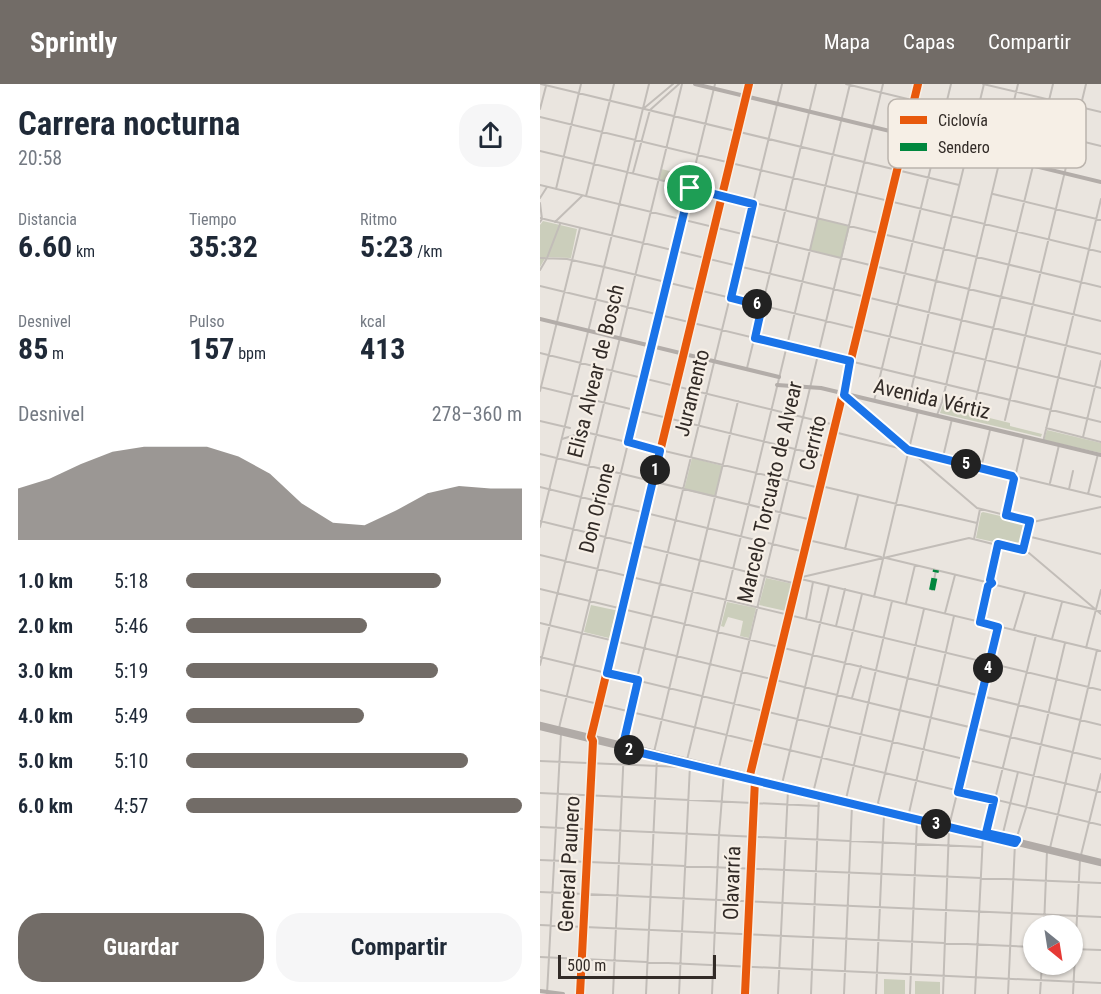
<!DOCTYPE html>
<html lang="es">
<head>
<meta charset="utf-8">
<style>
  :root { --surface:#fff; --page:#f6f6f7; --text:#1f2937; --muted:#747a83; --accent:#726c67 }
  body { margin:0; font-family:"Roboto Condensed",sans-serif; background:var(--page); color:var(--text); height:100vh; display:flex; flex-direction:column; font-size:22px; white-space:nowrap }
  * { box-sizing:border-box; margin:0 }
  p { font-size:20px; color:var(--muted) }
  .icon { flex:none; width:33px; height:33px; fill:none; stroke:currentColor; stroke-width:2; stroke-linecap:round; stroke-linejoin:round }
  .map { position:relative; flex:1; overflow:hidden }
  .drawer { display:flex; flex-direction:column; background:var(--surface); width:540px }
  .drawer>* { flex:none }
  .needle { width:39px; rotate:150deg }
  .tools { position:absolute; left:483px; top:831px; display:grid; gap:12px }
  .tools a { display:grid; place-items:center; width:60px; height:60px; border-radius:50%; background:var(--surface); box-shadow:0 2px 4px #0004; font-size:30px }
  .scale { position:absolute; left:18px; bottom:15px; width:158px; box-sizing:border-box; padding-left:6px; border:3px solid #322b27; border-top:0; font-size:16px; line-height:21px; white-space:nowrap; color:#322b27; -webkit-text-stroke:4px #f6efe6; paint-order:stroke }
  .pin { position:absolute; display:grid; place-items:center; width:51px; height:51px; color:#fff; margin:-26px; border:3px solid #fff; border-radius:50%; box-shadow:0 2px 6px #0007 }
  .km { position:absolute; width:30px; height:30px; margin:-15px; border-radius:50%; background:#222; color:#fff; font-size:16px; line-height:30px; text-align:center }
  .round { display:grid; place-items:center; flex:none; width:63px; height:63px; border-radius:24px; background:var(--page) }
  .summary { display:flex; align-items:center; justify-content:space-between; height:102px; padding:0 18px }
  h1 { font-size:33px; font-weight:700; line-height:45px }
  .stats { display:grid; grid-template-columns:repeat(3,1fr); gap:9px; height:102px; padding:6px 18px }
  .stats div { display:grid; align-content:center }
  .stats b { font-size:30px; font-weight:700 }
  .stats small { font-size:16px; font-weight:400 }
  .stats p { font-size:16px }
  .chart { height:168px; padding:12px 18px }
  .chart p { display:flex; justify-content:space-between }
  .chart svg { width:100%; height:108px; margin-top:6px; fill:var(--accent); opacity:.7 }
  .action { display:flex; gap:12px; margin-top:auto; padding:12px 18px }
  .action a { flex:1; height:69px; border-radius:24px; background:var(--accent); color:#fff; font-size:24px; font-weight:700; line-height:69px; text-align:center }
  .action a+a { background:var(--page); color:var(--text) }
  ul { padding:0 18px; list-style:none; font-size:20px }
  li { display:grid; grid-template-columns:96px 72px 1fr; align-items:center; height:45px }
  li i { height:15px; border-radius:8px; background:var(--accent) }
  header { display:flex; align-items:center; gap:36px; box-sizing:border-box; height:84px; padding:0 30px; background:var(--accent); color:#fff }
  header strong { font-size:28px }
  nav { display:flex; gap:33px; margin-inline-start:auto; font-size:21px }
  main { display:flex; flex:1; min-height:0 }
  .map>svg:first-child { display:block }
  .green { fill:#cbcebb }
  .lines { fill:none; stroke-linecap:round; stroke-linejoin:round }
  .street { stroke:#c2bdb8; stroke-width:2 }
  .secondary { stroke:#b3ada9; stroke-width:4 }
  .primary { stroke:#b1aba7; stroke-width:4.5 }
  .quiet { stroke:#00873e; stroke-width:6; stroke-dasharray:12 6; stroke-linecap:butt }
  .cycleway-casing { stroke:#f6efe6; stroke-width:11 }
  .cycleway { stroke:#e8590c; stroke-width:8 }
  .route-casing { stroke:#fff; stroke-width:12 }
  .route { stroke:#1a73e8; stroke-width:8 }
  .labels { text-anchor:middle; stroke-width:4.5; stroke-linejoin:round; paint-order:stroke }
  .street-label { font-size:21px; fill:#322b27; stroke:#f6efe6 }
  .key { fill:#f6efe6; stroke:#bbb4ad; stroke-width:1.5 }
  .key-label { font-size:16px; fill:#322b27 }
</style>
</head>
<body>
<header>
<strong>Sprintly</strong>
<nav><a>Mapa</a><a>Capas</a><a>Compartir</a></nav>
</header>
<main>
<section class="drawer">
<div class="summary"><div><h1>Carrera nocturna</h1><p>20:58</p></div><a class="round"><svg class="icon" aria-label="share" viewBox="0 0 24 24"><path d="M12 15V3M7 8l5-5 5 5M5 13v7h14v-7"/></svg></a></div>
<div class="stats">
<div><p>Distancia</p><b>6.60<small> km</small></b></div>
<div><p>Tiempo</p><b>35:32</b></div>
<div><p>Ritmo</p><b>5:23<small> /km</small></b></div>
</div>
<div class="stats">
<div><p>Desnivel</p><b>85<small> m</small></b></div>
<div><p>Pulso</p><b>157<small> bpm</small></b></div>
<div><p>kcal</p><b>413</b></div>
</div>
<div class="chart"><p><span>Desnivel</span>278–360 m</p>
<svg viewBox="0 0 160 44" preserveAspectRatio="none"><path d="M0 44V23L10 19L20 13L30 8L40 6L50 6L60 6L70 10L80 17L90 29L100 37L110 38L120 32L130 25L140 22L150 23L160 23V44z"/></svg>
</div>
<ul>
<li><b>1.0 km</b>5:18<i style="width:76%"></i></li>
<li><b>2.0 km</b>5:46<i style="width:54%"></i></li>
<li><b>3.0 km</b>5:19<i style="width:75%"></i></li>
<li><b>4.0 km</b>5:49<i style="width:53%"></i></li>
<li><b>5.0 km</b>5:10<i style="width:84%"></i></li>
<li><b>6.0 km</b>4:57<i style="width:100%"></i></li>
</ul>
<div class="action"><a>Guardar</a><a>Compartir</a></div>
</section>
<div class="map">
<svg width="561" height="910" viewBox="0 0 561 910">
  <rect width="100%" height="100%" fill="#eae5df"/>
  <path class="green" d="M121,85L152,92L150,103L119,96Z
    M277,134L310,142L302,174L270,166Z
    M3,137L37,145L31,174L6,173L0,183V141Z
    M404,318L418,321L417,326L470,339V342L502,350L501,353L400,329Z
    M507,346L561,359V369L504,356Z
    M152,374L183,382L175,413L144,406Z
    M443,428L487,438L488,439L483,463L481,464L436,454L441,429Z
    M226,494L253,500L246,527L219,521Z
    M187,518L216,524L209,554L200,552L203,537L188,533L184,543L181,542Z
    M51,521L79,527L73,555L44,548Z
    M344,895L365,896V910H344Z
    M375,897L400,898V910H375Z"/>
  <g class="lines">
    <path class="street" d="M1,0L419,101
      M306,0L561,62
      M443,0L561,28
      M0,25L6,2
      M103,25L133,0
      M0,33L561,168
      M0,67L561,203
      M93,89L110,26L139,0
      M0,101L561,237
      M16,105L41,0
      M453,110L561,136
      M46,112L74,0
      M0,114L7,103
      M0,119L2,135L0,138
      M0,134L561,270
      M15,138L42,112
      M0,174L27,175L64,183L561,304
      M0,186L7,174L20,140
      M0,202L561,338
      M0,269L295,341
      M207,284L276,0
      M0,303L288,373
      M0,307L40,144
      M305,311L437,424L493,438L561,423
      M334,317L411,0
      M367,324L396,197L444,0
      M397,331L402,318L478,0
      M432,331L513,0
      M465,336L546,0
      M0,337L30,344
      M506,344L561,358
      M294,348L472,392
      M543,353L561,277
      M22,355L45,348L280,404
      M503,358L561,115
      M0,370L272,436
      M403,373L412,335
      M441,384L450,346
      M478,393L561,413
      M510,399L519,361
      M281,402L437,439
      M0,403L265,468
      M529,405L533,387
      M548,410L558,370
      M466,431L474,395L472,392L476,389L484,353
      M0,437L257,500
      M0,443L109,0
      M487,452L561,470
      M434,455L440,425
      M268,456L341,473
      M305,465L318,412
      M483,466L490,437
      M0,471L561,606
      M346,474L446,498
      M258,494L429,454L489,469L561,530
      M261,495L561,567
      M446,499L450,496L458,460
      M452,500L561,527
      M0,505L561,641
      M392,506L396,486
      M334,513L378,327
      M366,519L375,481
      M405,529L415,491
      M266,535L273,498
      M439,538L448,502L452,500L450,496
      M0,539L561,675
      M296,542L305,505
      M474,545L485,508
      M512,555L522,518
      M546,564L561,506
      M0,573L561,708
      M0,581L142,0
      M0,606L561,741
      M312,614L321,582
      M19,644L175,0
      M51,653L209,0
      M83,659L89,627L242,0
      M114,668L198,317
      M0,677L142,683L147,676L310,0
      M179,683L343,0
      M210,691L378,0
      M242,700L289,502
      M274,705L322,510
      M0,709L279,722
      M306,715L352,517
      M340,722L338,719L384,525
      M369,729L414,532
      M410,738L458,543
      M0,743L442,763
      M447,747L496,551
      M462,753L478,688
      M0,776L561,799
      M0,808L561,833
      M0,841L494,863
      M504,842L507,767L510,764L557,566
      M532,865L561,866
      M0,873L561,899
      M7,910L21,649
      M40,910L53,658
      M73,910L84,664
      M106,910L117,673
      M139,910L150,681
      M172,910L179,751L184,689
      M205,910L215,698
      M238,910L248,706
      M271,910L279,711
      M304,910L312,721
      M336,910L344,731L342,727
      M370,910L377,736
      M403,910L409,744
      M435,910L443,751
      M468,910L475,759L486,724L525,559
      M500,910L502,880
      M533,910L540,775L561,690"/>
    <path class="secondary" d="M155,0L561,98
      M0,235L239,293
      M237,301L281,304L561,371
      M0,907L23,910"/>
    <path class="primary" d="M0,640L561,777
      M0,644L561,780"/>
    <path class="quiet" d="M392,506L396,486"/>
    <g class="cycleway-casing">
      <path id="cycleway" d="M40,910L53,657L51,653L209,0
        M205,910L215,696L210,691L378,0"/>
    </g>
    <use href="#cycleway" class="cycleway"/>
  </g>
  <g class="lines">
    <g class="route-casing">
      <path id="route" d="M150,104L213,120L191,214L222,222L215,254L310,277L304,311L368,366L472,392L474,395L466,431L490,437L483,466L458,460L450,496L452,499L448,502L440,538L458,543L418,708L454,716L446,749L477,756L475,759L85,665L83,661L98,596L67,589L120,367L88,358Z"/>
    </g>
    <use href="#route" class="route"/>
  </g>
  <g class="labels">
    <g class="street-label">
      <text transform="translate(56 287) rotate(-76)" y="7">Elisa Alvear de Bosch</text>
      <text transform="translate(152 309) rotate(-76)" y="7">Juramento</text>
      <text transform="translate(392 315) rotate(13)" y="7">Avenida Vértiz</text>
      <text transform="translate(273 359) rotate(-76)" y="7">Cerrito</text>
      <text transform="translate(230 408) rotate(-77)" y="7">Marcelo Torcuato de Alvear</text>
      <text transform="translate(57 424) rotate(-76)" y="7">Don Orione</text>
      <text transform="translate(29 780) rotate(-87)" y="7">General Paunero</text>
      <text transform="translate(192 799) rotate(-88)" y="7">Olavarría</text>
    </g>
  </g>
  <rect x="348" y="15" width="198" height="69" rx="9" class="key"/>
  <rect x="360" y="32" width="27" height="8" fill="#e8590c"/>
  <rect x="360" y="59" width="27" height="8" fill="#00873e"/>
  <g class="key-label">
    <text x="398" y="42">Ciclovía</text>
    <text x="398" y="69">Sendero</text>
  </g>
</svg>
<div class="tools">
<a><svg class="needle" viewBox="-14 -14 28 28"><path d="M0-13l5 13h-10z" fill="#e53935"/><path d="M0 13l5-13h-10z" fill="#747a83"/></svg></a>
</div>
<div class="scale">500 m</div>
<div class="pin" style="left:150px;top:104px;background:#1e9e55"><svg class="icon" aria-label="arrive" viewBox="0 0 24 24"><path d="M6 21V4h12l-3 4 3 4H6"/></svg></div>
<b class="km" style="left:115px;top:386px">1</b>
<b class="km" style="left:89px;top:666px">2</b>
<b class="km" style="left:396px;top:740px">3</b>
<b class="km" style="left:448px;top:584px">4</b>
<b class="km" style="left:426px;top:380px">5</b>
<b class="km" style="left:217px;top:220px">6</b>
</div>
</main>
</body>
</html>
